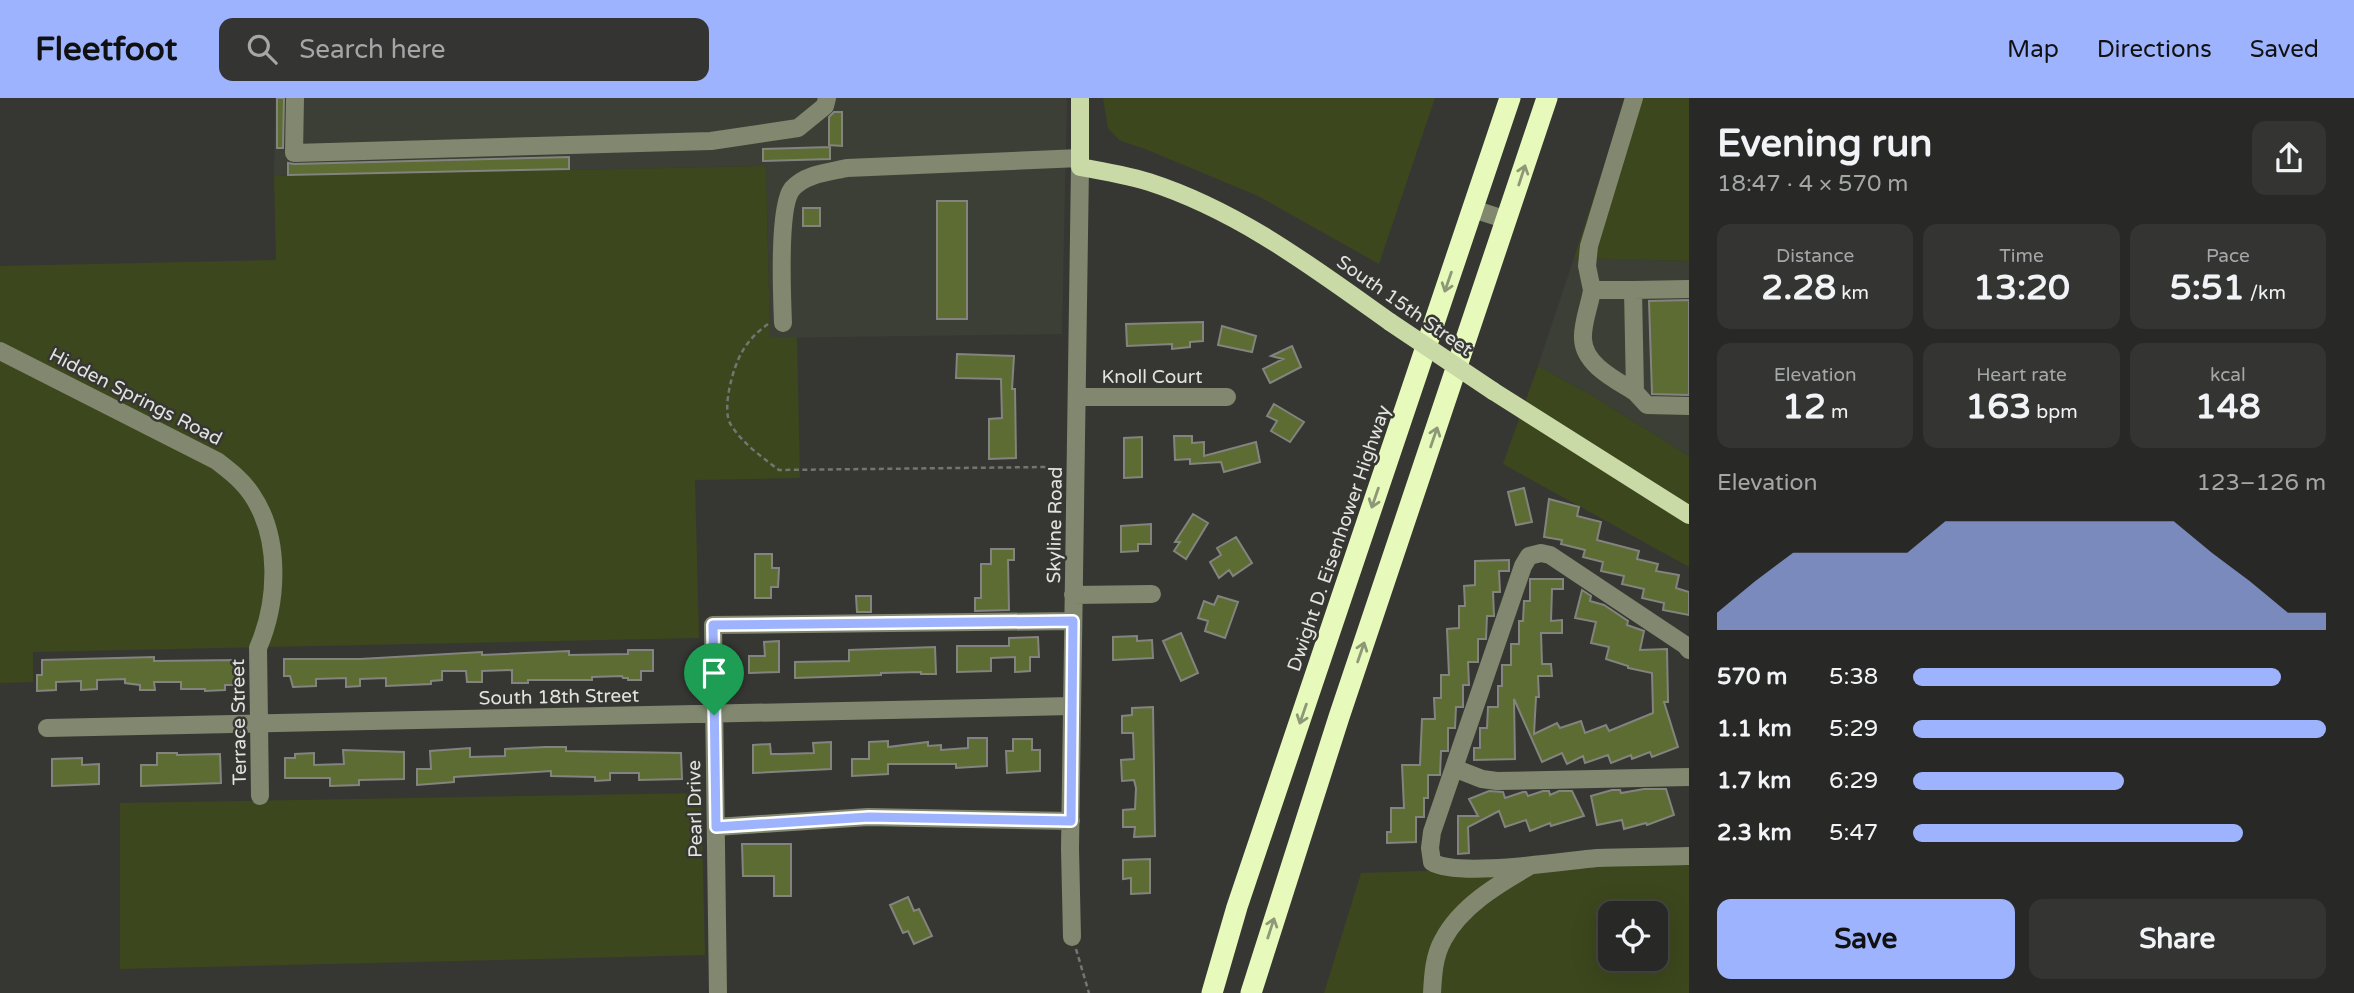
<!DOCTYPE html>
<html lang="en">
<head>
<meta charset="utf-8">
<style>
  :root { --surface:#282926; --page:#343532; --text:#f1f3f6; --muted:#a5a6a7; --line:#444543; --accent:#9eb3fd }
  body { margin:0; font-family:"Varela Round",sans-serif; background:var(--page); color:var(--text); height:100vh; display:flex; flex-direction:column; font-size:26px; white-space:nowrap }
  * { box-sizing:border-box; margin:0 }
  p { font-size:23px; color:var(--muted) }
  .icon { flex:none; width:38px; height:38px; fill:none; stroke:currentColor; stroke-width:2; stroke-linecap:round; stroke-linejoin:round }
  .map { position:relative; flex:1; overflow:hidden }
  .sheet { display:flex; flex-direction:column; background:var(--surface); width:665px }
  .sheet>* { flex:none }
  .buttons { position:absolute; left:1598px; top:803px; display:grid; gap:14px }
  .buttons a { display:grid; place-items:center; width:70px; height:70px; border-radius:14px; background:var(--surface); box-shadow:0 7px 28px #0002,0 0 0 2px var(--line); font-size:35px }
  .pin { position:absolute; display:grid; place-items:center; width:60px; height:60px; color:#fff; margin:-72px -30px; border-radius:50% 50% 50% 0; rotate:-45deg; box-shadow:0 0 7px #0007 }
  .pin .icon { rotate:45deg }
  .round { display:grid; place-items:center; flex:none; width:74px; height:74px; border-radius:14px; background:var(--page) }
  .summary { display:flex; align-items:center; justify-content:space-between; height:119px; padding:0 28px }
  h1 { font-size:38px; font-weight:800; line-height:52px }
  .stats { display:grid; grid-template-columns:repeat(3,1fr); gap:10px; height:119px; padding:7px 28px }
  .stats div { display:grid; align-content:center; border-radius:14px; background:var(--page); text-align:center }
  .stats b { font-size:35px; font-weight:800 }
  .stats small { font-size:19px; font-weight:400 }
  .stats p { font-size:19px }
  .chart { height:196px; padding:14px 28px }
  .chart p { display:flex; justify-content:space-between }
  .chart svg { width:100%; height:126px; margin-top:7px; fill:var(--accent); opacity:.7 }
  .primary-button { display:flex; gap:14px; margin-top:auto; padding:14px 28px }
  .primary-button a { flex:1; height:80px; border-radius:14px; background:var(--accent); color:#111; font-size:28px; font-weight:800; line-height:80px; text-align:center }
  .primary-button a+a { background:var(--page); color:var(--text) }
  ul { padding:0 28px; list-style:none; font-size:23px }
  li { display:grid; grid-template-columns:112px 84px 1fr; align-items:center; height:52px }
  li i { height:18px; border-radius:9px; background:var(--accent) }
  header { display:flex; align-items:center; gap:42px; box-sizing:border-box; height:98px; padding:0 35px; background:var(--accent); color:#111 }
  header strong { font-size:33px }
  nav { display:flex; gap:38px; margin-inline-start:auto; font-size:24px }
  .search { width:490px; height:63px; background:var(--page); display:flex; align-items:center; gap:18px; box-sizing:border-box; padding:0 24px; border-radius:14px; color:var(--muted); font-size:26px }
  main { display:flex; flex:1; min-height:0 }
  .map>svg:first-child { display:block }
  .built { fill:#3c3f35 }
  .green { fill:#3c471d; fill-rule:evenodd }
  .building { fill:#5d6c32; stroke:#83847f; stroke-width:2 }
  .lines { fill:none; stroke-linecap:round; stroke-linejoin:round }
  .path { stroke:#747572; stroke-width:2.5; stroke-dasharray:5 3.5; stroke-linecap:butt }
  .minor { stroke:#81886f; stroke-width:18 }
  .major { stroke:#cadaa6; stroke-width:18 }
  .highway { stroke:#e7fabb; stroke-width:21 }
  .major-bridge { stroke:#cadaa6; stroke-width:18 }
  .oneway { stroke:#8e9877 }
  .route-casing { stroke:#fff; stroke-width:14 }
  .route { stroke:#9eb3fd; stroke-width:9 }
  .labels { text-anchor:middle; stroke-width:5; stroke-linejoin:round; paint-order:stroke }
  .street-label { font-size:19px; fill:#e2e3e0; stroke:#363733 }
</style>
</head>
<body>
<header>
<strong>Fleetfoot</strong>
<div class="search"><svg class="icon" aria-label="search" viewBox="0 0 24 24"><circle cx="10" cy="10" r="6"/><path d="M15 15l6 6"/></svg>Search here</div>
<nav><a>Map</a><a>Directions</a><a>Saved</a></nav>
</header>
<main>
<div class="map">
<svg width="1689" height="895" viewBox="0 0 1689 895">
  <rect width="100%" height="100%" fill="#363733"/>
  <path class="built" d="M275,0H1067L1062,236L770,240L766,68L274,78Z
    M1574,160L1689,163V358L1591,297L1538,268Z"/>
  <path class="green" d="M1103,0H1435L1379,166L1258,98L1150,53L1119,42L1108,30Z
    M1626,0H1689V163L1574,160Z
    M766,68L770,239H797L800,380L695,382L699,540L33,554V584L0,585V168L276,162L274,78Z
    M1538,268L1591,297L1689,358V469L1503,366Z
    M701,695L705,857L120,871V705Z
    M1689,758V895H1324L1361,775L1482,771ZM1610,816H1656V861H1610Z"/>
  <path class="building" d="M277,0H284L283,50H277Z
    M834,14H842V48L829,47V19Z
    M830,49V61L763,63V51Z
    M569,59V71L288,77V65L294,66Z
    M937,103H967V221H937Z
    M803,110H820V128H803Z
    M1689,202V297L1652,296L1649,203Z
    M1203,224V243L1190,244V249L1172,251V246L1127,248L1126,226Z
    M1222,228L1256,238L1252,254L1218,247Z
    M1292,248L1301,269L1270,285L1263,271L1283,261L1271,258Z
    M957,256L1014,258L1012,291H1015L1016,360L989,361V321L1002,320L1001,281L956,280Z
    M1274,306L1304,324L1290,344L1271,333L1277,323L1267,318Z
    M1174,338H1192V345L1204,344V358L1256,344L1260,364L1224,374L1221,364L1190,366V361L1175,362Z
    M1142,339V379L1124,380V340Z
    M1524,390L1532,424L1516,427L1508,394Z
    M1549,401L1579,409L1577,418L1601,424L1597,442L1639,453L1637,461L1658,466L1656,473L1679,477L1676,490L1689,494V517L1663,512L1664,505L1642,500L1644,491L1622,486L1624,478L1601,473L1603,464L1583,459L1585,452L1561,446L1562,442L1544,439Z
    M1193,416L1208,425L1186,461L1174,453L1180,444H1175Z
    M1151,426V446H1138V453L1121,454V428Z
    M1236,439L1252,465L1233,478L1229,472L1219,480L1210,464L1221,457L1217,450Z
    M991,451H1014V462H1008L1009,512L975,513V500H981V466H991Z
    M755,456H772V470H779L778,489H771V500H755Z
    M1509,462V473H1499L1500,494H1493L1494,518H1487L1486,541H1478V564H1468L1469,587H1463V609H1456L1455,630H1448V653H1441L1440,677H1428V700H1424V719H1416V744L1387,745V734H1391V710H1404L1402,667H1420L1422,621H1435L1434,600H1441V577H1449L1447,531L1459,530V508H1465L1464,488L1475,487V463Z
    M1530,481H1563V491H1552L1551,523L1562,522V535H1541L1542,566H1551L1552,578H1538L1539,599H1536L1534,636L1557,625L1560,630L1581,623L1585,635L1606,627L1609,633L1653,615L1652,575L1628,570V568L1606,561L1609,549L1591,545L1596,524L1575,520L1582,492L1591,498L1590,503L1604,507L1628,523L1627,527L1644,533L1640,552L1667,551L1668,604H1664L1678,649L1652,659L1650,654L1632,661L1631,657L1611,665L1608,657L1585,665L1583,658L1567,666L1562,655L1542,664L1514,601L1515,661L1474,662V650H1480V630H1487L1488,609H1498V588H1502V567H1511V546H1519V523H1523L1524,503H1530Z
    M856,498H871V514H857Z
    M1218,498L1238,504L1225,540L1205,533L1208,523L1198,520L1204,503L1214,507Z
    M1181,535L1198,575L1181,583L1163,543Z
    M1137,538V543L1152,542L1153,560L1113,562V539Z
    M1038,539L1039,559H1030V573L1015,574V559L991,560V573L957,574V548H1009V540Z
    M779,543V574L749,575V558H765L764,544Z
    M935,549L936,576H921V574L881,575V577L795,580V564L849,563V552Z
    M628,552H653V573H641V582H628V580H623L622,578L592,579V582H528V585H512V572L482,573V584H467L466,573H442V582L431,583V586L386,588V580L360,581V588L346,589V580L316,581V588L293,589L290,578H284V561H360L482,554V557L569,553V557L628,556Z
    M154,559V563L237,562L238,587H225V592L205,593V591H181V584H154L155,592H140V587L125,585V581L97,582V591L81,592V583L56,584V592L37,593V577H42V562Z
    M1153,609L1155,738L1134,739L1135,729H1123V712L1135,711L1136,690L1134,682L1122,683L1121,662L1134,661L1133,635H1122V618L1132,617V610Z
    M968,640H987V668L956,670V666H888V676L852,678V661H869V644L888,643V649L928,644V648L941,647V652L968,650Z
    M1013,641H1032V652H1040V673L1007,675L1006,653H1013Z
    M831,644V671L753,675V647L770,646L771,656H783L814,655L813,645Z
    M546,649H566V653L681,655L682,681L639,682V675H610V682L595,683V679L551,678V673L454,679V684L417,687V671H431L430,653L470,650V659L505,658V651Z
    M343,652L404,654V681L359,682V687L330,688V680H285V660H295V656L314,655V667L344,666Z
    M157,655H177V657L220,656L221,685L141,688V667H157Z
    M82,660V667L99,666V686L52,688V661Z
    M1644,691H1666L1674,717L1647,727L1646,725L1624,731L1622,722L1597,727L1591,698L1612,692H1620L1621,695Z
    M1489,693L1503,694L1505,700L1523,694H1526L1528,698L1543,693H1549L1550,697L1559,693H1572L1584,718L1551,728L1550,725L1530,733L1526,722L1505,729L1499,713L1468,729L1469,755L1458,756V718H1478L1469,701Z
    M742,746H791V798H774V778H743Z
    M1150,761V795L1131,796V780L1123,781V762Z
    M908,799L914,813L919,811L932,838L914,846L908,833L903,835L890,807Z"/>
  <g class="lines">
    <path class="path" d="M768,226C758,233 748,243 742,254C733,269 721,312 731,327C743,346 762,359 779,372L1046,369
      M1076,851L1089,895"/>
    <path class="minor" d="M295,0L294,55L711,43L798,30L825,8L827,0
      M1473,111L1507,122
      M1689,191L1633,192L1635,294L1647,307L1689,308
      M1592,192L1587,168L1589,148L1634,0
      M1633,192H1592C1590,207 1582,225 1583,241C1584,267 1616,282 1635,294
      M783,225C782,200 778,109 792,91C805,76 829,74 847,70L1080,60
      M0,253L217,363C230,373 243,383 252,397C281,440 278,504 258,550L260,698
      M1077,299H1227
      M1073,497L1152,496
      M1689,552L1685,547L1550,457L1541,455L1529,458L1523,468L1432,734L1430,750L1432,764C1458,780 1562,763 1597,760C1628,759 1658,759 1689,758
      M47,630L1072,608
      M1454,670L1482,681L1497,683L1689,679
      M716,729L868,719L1071,723
      M1072,839L1070,751L1080,69
      M718,895L713,527L1073,523
      M1432,895C1433,877 1434,858 1443,842C1460,809 1498,786 1530,768"/>
    <path class="major" d="M1080,0V69C1103,73 1126,77 1149,84C1239,113 1314,170 1390,224
      M1493,293L1689,417"/>
    <path class="highway" d="M1212,895L1237,809L1510,0
      M1251,895L1339,619L1547,0"/>
    <path class="major-bridge" d="M1390,224L1493,293"/>
  </g>
  <defs><path id="oneway-shaft" d="M-6 0H5M1.5-3L5.5 0L1.5 3" fill="none" stroke-width="1.6" stroke-linecap="round" stroke-linejoin="round" transform="scale(1.75)"/></defs>
  <g class="oneway">
    <use href="#oneway-shaft" transform="translate(1522 77) rotate(-72)"/>
    <use href="#oneway-shaft" transform="translate(1448 184) rotate(109)"/>
    <use href="#oneway-shaft" transform="translate(1434 339) rotate(-71)"/>
    <use href="#oneway-shaft" transform="translate(1375 400) rotate(109)"/>
    <use href="#oneway-shaft" transform="translate(1361 554) rotate(-71)"/>
    <use href="#oneway-shaft" transform="translate(1303 616) rotate(109)"/>
    <use href="#oneway-shaft" transform="translate(1271 830) rotate(-72)"/>
  </g>
  <g class="lines">
    <g class="route-casing">
      <path id="route" d="M1073,523L1071,723L869,719L716,729L713,527Z"/>
    </g>
    <use href="#route" class="route"/>
  </g>
  <g class="labels">
    <g class="street-label">
      <text transform="translate(1405 207) rotate(35)" y="7">South 15th Street</text>
      <text x="1152" y="285">Knoll Court</text>
      <text transform="translate(136 298) rotate(27)" y="7">Hidden Springs Road</text>
      <text transform="translate(1054 427) rotate(-89)" y="7">Skyline Road</text>
      <text transform="translate(1338 440) rotate(-71)" y="7">Dwight D. Eisenhower Highway</text>
      <text transform="translate(559 598) rotate(-1)" y="7">South 18th Street</text>
      <text transform="translate(238 624) rotate(-91)" y="7">Terrace Street</text>
      <text transform="translate(694 711) rotate(-91)" y="7">Pearl Drive</text>
    </g>
  </g>
</svg>
<div class="buttons">
<a><svg class="icon" aria-label="locate" viewBox="0 0 24 24"><circle cx="12" cy="12" r="6"/><path d="M12 2v4M12 18v4M2 12h4M18 12h4"/></svg></a>
</div>
<div class="pin" style="left:714px;top:617px;background:#1e9e55"><svg class="icon" aria-label="arrive" viewBox="0 0 24 24"><path d="M6 21V4h12l-3 4 3 4H6"/></svg></div>
</div>
<section class="sheet">
<div class="summary"><div><h1>Evening run</h1><p>18:47 · 4 × 570 m</p></div><a class="round"><svg class="icon" aria-label="share" viewBox="0 0 24 24"><path d="M12 15V3M7 8l5-5 5 5M5 13v7h14v-7"/></svg></a></div>
<div class="stats">
<div><p>Distance</p><b>2.28<small> km</small></b></div>
<div><p>Time</p><b>13:20</b></div>
<div><p>Pace</p><b>5:51<small> /km</small></b></div>
</div>
<div class="stats">
<div><p>Elevation</p><b>12<small> m</small></b></div>
<div><p>Heart rate</p><b>163<small> bpm</small></b></div>
<div><p>kcal</p><b>148</b></div>
</div>
<div class="chart"><p><span>Elevation</span>123–126 m</p>
<svg viewBox="0 0 160 44" preserveAspectRatio="none"><path d="M0 44V38L10 27L20 17L30 17L40 17L50 17L60 6L70 6L80 6L90 6L100 6L110 6L120 6L130 17L140 27L150 38L160 38V44z"/></svg>
</div>
<ul>
<li><b>570 m</b>5:38<i style="width:89%"></i></li>
<li><b>1.1 km</b>5:29<i style="width:100%"></i></li>
<li><b>1.7 km</b>6:29<i style="width:51%"></i></li>
<li><b>2.3 km</b>5:47<i style="width:80%"></i></li>
</ul>
<div class="primary-button"><a>Save</a><a>Share</a></div>
</section>
</main>
</body>
</html>
